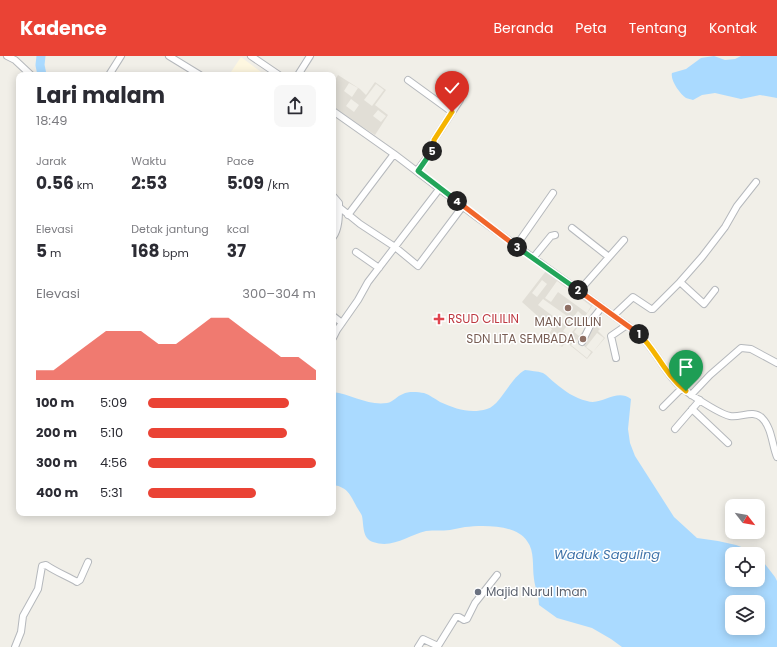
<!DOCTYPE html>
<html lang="id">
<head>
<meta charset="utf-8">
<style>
  :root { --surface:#fff; --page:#f7f7f7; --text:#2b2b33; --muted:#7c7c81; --accent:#ea4335 }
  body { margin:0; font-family:Poppins,sans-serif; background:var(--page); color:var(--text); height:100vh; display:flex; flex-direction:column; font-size:15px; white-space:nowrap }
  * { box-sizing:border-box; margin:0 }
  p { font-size:13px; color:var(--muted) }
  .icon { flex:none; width:22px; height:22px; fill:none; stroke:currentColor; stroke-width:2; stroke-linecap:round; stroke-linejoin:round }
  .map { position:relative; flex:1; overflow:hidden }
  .details { position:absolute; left:16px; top:16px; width:320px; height:444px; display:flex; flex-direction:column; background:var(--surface); border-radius:8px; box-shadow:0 2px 10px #0003 }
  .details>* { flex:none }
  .needle { width:26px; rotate:121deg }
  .controls { position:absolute; left:725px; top:443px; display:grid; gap:8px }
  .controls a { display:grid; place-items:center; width:40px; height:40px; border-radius:8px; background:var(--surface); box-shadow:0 2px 10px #0003; font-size:20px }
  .pin { position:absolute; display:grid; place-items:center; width:34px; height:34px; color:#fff; margin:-41px -17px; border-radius:50% 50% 50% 0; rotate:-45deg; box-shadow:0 0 4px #0007 }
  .pin .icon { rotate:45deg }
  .km { position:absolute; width:20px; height:20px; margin:-10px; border-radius:50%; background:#222; color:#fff; font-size:11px; line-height:20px; text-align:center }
  .round { display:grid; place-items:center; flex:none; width:42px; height:42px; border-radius:8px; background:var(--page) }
  .summary { display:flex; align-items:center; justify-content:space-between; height:68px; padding:0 20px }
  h1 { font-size:22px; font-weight:700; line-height:30px }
  .stats { display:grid; grid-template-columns:repeat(3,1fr); gap:6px; height:68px; padding:4px 20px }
  .stats div { display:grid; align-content:center }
  .stats b { font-size:17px; font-weight:700 }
  .stats small { font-size:11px; font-weight:400 }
  .stats p { font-size:11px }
  .chart { height:112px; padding:8px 20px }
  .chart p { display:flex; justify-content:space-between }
  .chart svg { width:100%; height:72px; margin-top:4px; fill:var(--accent); opacity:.7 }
  ul { padding:0 20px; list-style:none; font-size:13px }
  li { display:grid; grid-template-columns:64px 48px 1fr; align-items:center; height:30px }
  li i { height:10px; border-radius:5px; background:var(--accent) }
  header { display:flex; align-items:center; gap:24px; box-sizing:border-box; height:56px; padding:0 20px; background:var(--accent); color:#fff }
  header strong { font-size:19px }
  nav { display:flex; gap:22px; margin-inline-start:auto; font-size:14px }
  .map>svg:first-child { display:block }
  .commercial { fill:#fef7e0 }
  .education { fill:#e1ded6; fill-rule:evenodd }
  .water { fill:#aadaff; fill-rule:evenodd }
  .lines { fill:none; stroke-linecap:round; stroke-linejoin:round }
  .river { stroke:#aadaff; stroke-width:9 }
  .minor-casing { stroke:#b5b8bc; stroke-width:8 }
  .minor { stroke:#fff; stroke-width:6 }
  .split-1-casing { stroke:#fff; stroke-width:8 }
  .split-2-casing { stroke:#fff; stroke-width:8 }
  .split-3-casing { stroke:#fff; stroke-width:8 }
  .split-4-casing { stroke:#fff; stroke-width:8 }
  .split-5-casing { stroke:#fff; stroke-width:8 }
  .split-6-casing { stroke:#fff; stroke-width:8 }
  .split-1 { stroke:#f5b400; stroke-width:5 }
  .split-2 { stroke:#f0652b; stroke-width:5 }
  .split-3 { stroke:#22a559; stroke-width:5 }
  .split-4 { stroke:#f0652b; stroke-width:5 }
  .split-5 { stroke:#22a559; stroke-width:5 }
  .split-6 { stroke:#f5b400; stroke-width:5 }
  .education-dot { fill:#8d6e63; stroke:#fff; stroke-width:1.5 }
  .health-dot { fill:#e0444e; stroke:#fff; stroke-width:1.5 }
  .worship-dot { fill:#6b7280; stroke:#fff; stroke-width:1.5 }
  .labels { text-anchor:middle; stroke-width:3; stroke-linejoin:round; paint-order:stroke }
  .health-label { font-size:12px; fill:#be3a42; stroke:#fff; text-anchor:start }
  .education-label { font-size:12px; fill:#785e54; stroke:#fff }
  .worship-label { font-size:12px; fill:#5b616d; stroke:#fff; text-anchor:start }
  .water-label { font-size:13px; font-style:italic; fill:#4174aa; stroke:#fff }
</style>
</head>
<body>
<header>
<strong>Kadence</strong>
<nav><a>Beranda</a><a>Peta</a><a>Tentang</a><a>Kontak</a></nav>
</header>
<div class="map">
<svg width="777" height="591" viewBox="0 0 777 591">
  <rect width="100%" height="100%" fill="#f1efe8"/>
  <path class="commercial" d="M241,1L265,19H229Z"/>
  <path class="education" d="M338,19L360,33L366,39L375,26L386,34L375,49L388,59L375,79L333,52V27ZM349,27L358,32L352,41L344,35ZM376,28L384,34L372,50L364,44ZM351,43L359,49L354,56L346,50ZM378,54L386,60L381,66L373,60Z
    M546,215L593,249L583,263L600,273L598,275L605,282L587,303L566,286L562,291L550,283L548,280L552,273L522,246ZM542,224L547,228L537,241L532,237ZM557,225L591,250L587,257L558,236L551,246L545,242ZM543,243L570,262L565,269L538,249ZM578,255L584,261L569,280L563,275ZM548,259L557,265L553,270L545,264ZM584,263L589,268L579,280L574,276ZM554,275L566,283L561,290L550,282ZM597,277L604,282L593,296L586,291ZM576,283L591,296L587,302L571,289Z"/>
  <path class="water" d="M714,0L725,4L735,3L741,0H777V42L760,39L741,43L715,37L702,39L693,44C691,43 688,43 686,42C680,38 670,24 672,17L686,13L701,2Z
    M525,314C531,315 537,315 543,317C547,319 551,324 555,327C565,335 574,342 587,345C602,350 616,332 631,343L628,373L630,387L635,400L674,461L697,482L718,485L736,489L752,495L756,498H732V524H758V499L775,521L777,525V591H622L611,583L592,572L557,562L539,549C539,540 535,532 534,523C532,511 535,495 527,485C516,468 482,469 465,471C460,472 455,473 450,474C442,475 434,474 426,475C408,479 393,493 373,486C362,482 364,470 362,460C361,457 359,455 358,453C351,441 349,431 333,429V336C351,338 368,350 387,347C393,346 397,340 403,338C408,335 418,336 424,337C430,339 435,343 440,346C456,353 470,358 487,353C501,349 509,323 525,314ZM732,546H758V572H732Z"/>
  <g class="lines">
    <path class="river" d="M41,0L40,9L42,19"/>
    <g class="minor-casing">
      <path id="minor" d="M7,0L15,4L31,19
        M169,0L200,19
        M251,0L279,19
        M109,19L121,0
        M298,19L310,0
        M408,24L452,56
        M333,55L394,98L478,162L639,278C658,296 666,323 690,338C699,344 720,358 730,360C741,362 753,353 762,362C772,372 772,389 777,401
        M417,115L433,93L434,84L460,44
        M333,140L339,147V151L360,168L395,191L418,210L463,150
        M348,159L394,98
        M572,172L609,201
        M333,181C339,173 339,160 339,151
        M516,190L553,137
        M356,196L379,212
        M533,202L551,180L555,179
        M680,226L702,201L725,171L737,150L756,126
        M579,235L624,184
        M614,259L633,241L651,253H653L680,226L704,248L715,234
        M333,260L342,267
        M333,282L337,274L358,244L368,226L440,132
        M582,286L590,270V266L602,251
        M616,302L611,280L627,269
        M691,339L710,319L741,292L751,293L777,307
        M663,351L682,332
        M692,353L728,387
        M675,373L700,344
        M15,591L21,576L23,560L38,533L42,510L46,509C56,516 67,520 77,526L80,524L88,506
        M418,591L423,583L438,590L456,561H459L464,564L467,563L475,547L497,519"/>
    </g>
    <use href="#minor" class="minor"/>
  </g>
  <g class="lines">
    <g class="split-1-casing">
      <path id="split-1" d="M639,278C657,295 664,318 686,335"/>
    </g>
    <g class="split-2-casing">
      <path id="split-2" d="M578,234L639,278"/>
    </g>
    <g class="split-3-casing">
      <path id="split-3" d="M517,191L578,234"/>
    </g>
    <g class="split-4-casing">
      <path id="split-4" d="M457,145L517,191"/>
    </g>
    <g class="split-5-casing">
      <path id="split-5" d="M432,95L418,115L457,145"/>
    </g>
    <g class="split-6-casing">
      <path id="split-6" d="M432,95L434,91V84L452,56"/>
    </g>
    <use href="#split-1" class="split-1"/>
    <use href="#split-2" class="split-2"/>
    <use href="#split-3" class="split-3"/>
    <use href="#split-4" class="split-4"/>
    <use href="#split-5" class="split-5"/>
    <use href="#split-6" class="split-6"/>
  </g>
  <g class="education-dot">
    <circle cx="568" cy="252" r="4"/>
    <circle cx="583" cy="283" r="4"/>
  </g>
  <path class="health-dot" d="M437 257h4v4h4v4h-4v4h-4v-4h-4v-4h4z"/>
  <circle class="worship-dot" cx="478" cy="536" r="4"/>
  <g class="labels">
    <g class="health-label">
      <text x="448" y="267">RSUD CILILIN</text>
    </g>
    <g class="education-label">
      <text x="568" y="270">MAN CILILIN</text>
      <text x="575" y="287" text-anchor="end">SDN LITA SEMBADA</text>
    </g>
    <g class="worship-label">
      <text x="486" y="540">Majid Nurul Iman</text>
    </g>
    <g class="water-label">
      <text x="607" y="503">Waduk Saguling</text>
    </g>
  </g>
</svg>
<div class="controls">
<a><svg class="needle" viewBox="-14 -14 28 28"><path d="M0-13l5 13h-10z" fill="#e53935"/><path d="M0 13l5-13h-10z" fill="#7c7c81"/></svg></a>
<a><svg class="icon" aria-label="locate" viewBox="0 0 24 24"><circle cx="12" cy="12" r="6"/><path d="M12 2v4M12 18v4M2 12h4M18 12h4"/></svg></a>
<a><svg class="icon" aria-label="layers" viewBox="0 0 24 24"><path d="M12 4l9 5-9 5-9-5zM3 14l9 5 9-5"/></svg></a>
</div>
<div class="pin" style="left:686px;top:335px;background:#1e9e55"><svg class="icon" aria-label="arrive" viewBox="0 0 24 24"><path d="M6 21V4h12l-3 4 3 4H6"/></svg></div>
<div class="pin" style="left:452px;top:56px;background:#d93025"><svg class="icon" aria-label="check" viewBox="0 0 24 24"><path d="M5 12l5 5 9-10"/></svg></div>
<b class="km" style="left:639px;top:278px">1</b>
<b class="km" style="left:578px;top:234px">2</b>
<b class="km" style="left:517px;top:191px">3</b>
<b class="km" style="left:457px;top:145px">4</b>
<b class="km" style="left:432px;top:95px">5</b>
<section class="details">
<div class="summary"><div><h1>Lari malam</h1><p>18:49</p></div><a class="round"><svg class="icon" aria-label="share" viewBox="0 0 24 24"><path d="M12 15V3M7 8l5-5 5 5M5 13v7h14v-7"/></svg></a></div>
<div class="stats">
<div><p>Jarak</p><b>0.56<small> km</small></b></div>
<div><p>Waktu</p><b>2:53</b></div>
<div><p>Pace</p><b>5:09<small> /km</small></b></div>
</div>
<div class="stats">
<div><p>Elevasi</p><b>5<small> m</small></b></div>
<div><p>Detak jantung</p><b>168<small> bpm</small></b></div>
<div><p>kcal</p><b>37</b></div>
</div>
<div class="chart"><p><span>Elevasi</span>300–304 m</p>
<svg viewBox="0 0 160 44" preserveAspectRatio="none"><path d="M0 44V38L10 38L20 30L30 22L40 14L50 14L60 14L70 22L80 22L90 14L100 6L110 6L120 14L130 22L140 30L150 30L160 38V44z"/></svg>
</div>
<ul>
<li><b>100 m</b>5:09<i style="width:84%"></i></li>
<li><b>200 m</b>5:10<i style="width:83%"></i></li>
<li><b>300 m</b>4:56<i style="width:100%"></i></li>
<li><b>400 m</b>5:31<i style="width:64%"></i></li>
</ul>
</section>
</div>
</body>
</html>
